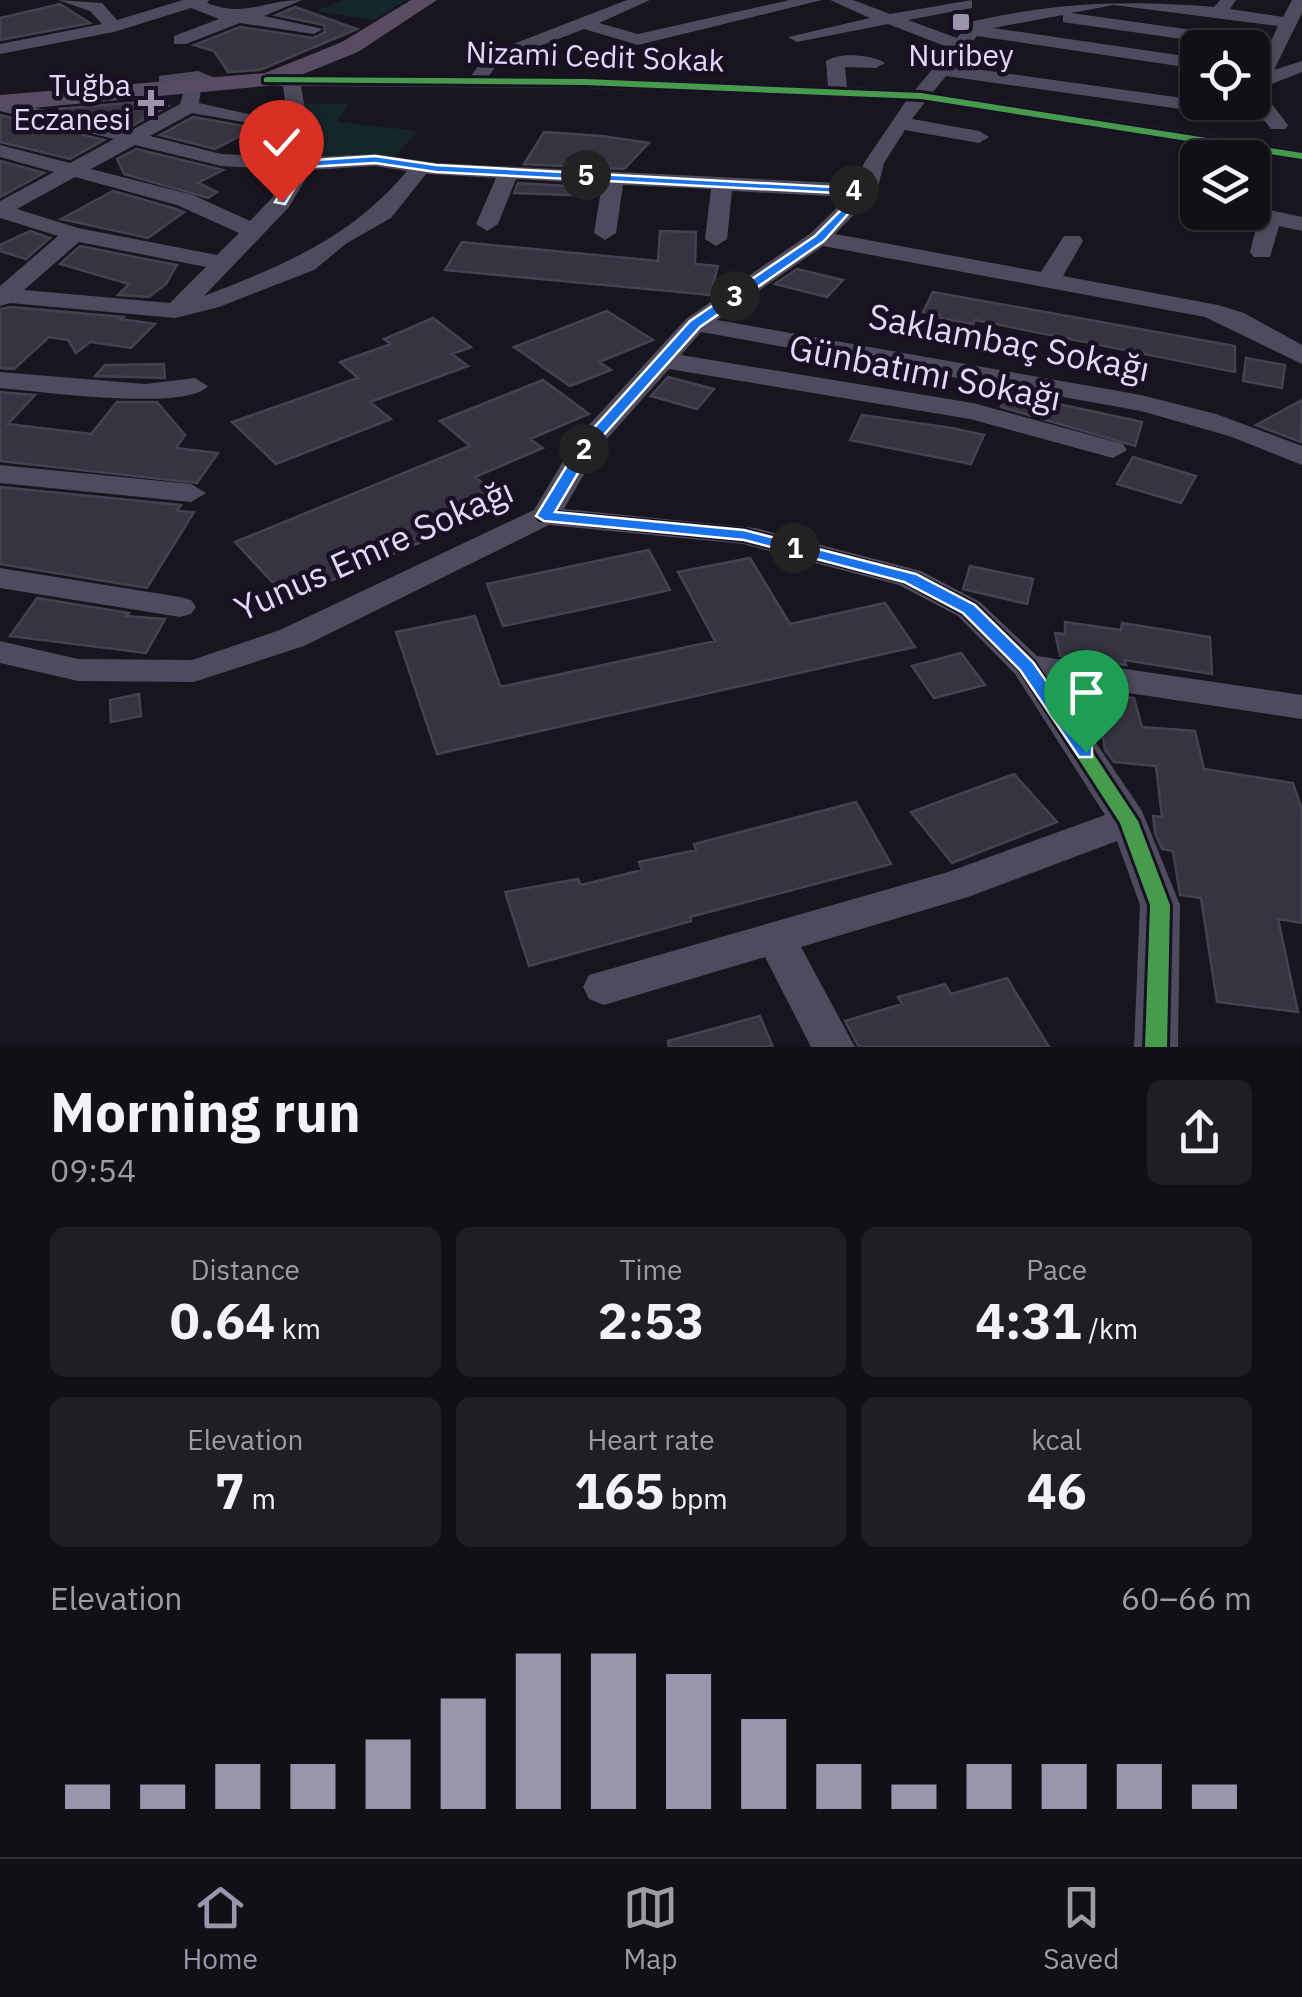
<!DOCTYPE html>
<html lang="en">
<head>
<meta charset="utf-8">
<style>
  :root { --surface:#121017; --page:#1f1e24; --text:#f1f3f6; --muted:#9c9da1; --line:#313036; --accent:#9b94ad }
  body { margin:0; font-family:"IBM Plex Sans",sans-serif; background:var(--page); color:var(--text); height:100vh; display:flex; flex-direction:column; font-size:38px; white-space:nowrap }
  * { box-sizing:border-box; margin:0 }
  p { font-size:32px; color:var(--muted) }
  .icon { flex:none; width:55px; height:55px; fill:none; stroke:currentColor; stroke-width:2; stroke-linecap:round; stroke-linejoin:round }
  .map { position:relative; height:1047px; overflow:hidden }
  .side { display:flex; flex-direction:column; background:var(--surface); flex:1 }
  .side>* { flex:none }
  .controls { position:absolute; left:1180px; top:30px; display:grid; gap:20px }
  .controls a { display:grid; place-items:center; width:90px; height:90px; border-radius:15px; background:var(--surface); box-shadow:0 2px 8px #0004,0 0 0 2px var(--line); font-size:50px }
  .pin { position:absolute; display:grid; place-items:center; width:85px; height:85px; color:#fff; margin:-102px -42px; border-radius:50% 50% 50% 0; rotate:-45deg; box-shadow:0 0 10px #0007 }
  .pin .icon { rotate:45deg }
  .km { position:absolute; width:50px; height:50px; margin:-25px; border-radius:50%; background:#222; color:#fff; font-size:28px; line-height:50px; text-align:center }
  .round { display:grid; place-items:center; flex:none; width:105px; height:105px; border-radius:15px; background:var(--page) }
  .overview { display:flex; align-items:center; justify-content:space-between; height:170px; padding:0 50px }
  h1 { font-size:55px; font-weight:800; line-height:75px }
  .figures { display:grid; grid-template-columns:repeat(3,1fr); gap:15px; height:170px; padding:10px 50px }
  .figures div { display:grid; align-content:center; border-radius:15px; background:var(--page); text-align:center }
  .figures b { font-size:50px; font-weight:800 }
  .figures small { font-size:28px; font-weight:400 }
  .figures p { font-size:28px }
  .chart { height:280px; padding:20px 50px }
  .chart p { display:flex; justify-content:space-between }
  .chart svg { width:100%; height:180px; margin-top:10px; stroke:var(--accent); stroke-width:6 }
  .tabs { display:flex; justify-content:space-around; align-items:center; height:140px; border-top:2px solid var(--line); background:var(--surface); font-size:28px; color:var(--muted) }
  .tabs a { display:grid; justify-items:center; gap:5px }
  .tabs .selected { color:var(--accent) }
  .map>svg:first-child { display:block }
  .green { fill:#15262a }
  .building { fill:#373341; stroke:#464151; stroke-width:2.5 }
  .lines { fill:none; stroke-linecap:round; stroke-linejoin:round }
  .minor { fill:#4f4b5e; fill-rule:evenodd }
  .major { fill:#584c62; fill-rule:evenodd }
  .cycleway-casing { stroke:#171123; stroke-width:6 }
  .cycleway { fill:#469c4c; fill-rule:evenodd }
  .route { fill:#1a73e8; stroke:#fff; stroke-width:2.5 }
  .poi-dot { fill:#9b94ad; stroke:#171123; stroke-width:4 }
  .labels { text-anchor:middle; stroke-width:9; stroke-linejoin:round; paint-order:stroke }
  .far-poi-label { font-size:30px; fill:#e1d8fa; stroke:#171123 }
  .far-street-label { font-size:30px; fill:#e1d8fa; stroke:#171123 }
  .street-label { font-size:35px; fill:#e1d8fa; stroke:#171123 }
</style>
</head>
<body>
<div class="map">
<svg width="1302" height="1047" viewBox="0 0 1302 1047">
  <rect width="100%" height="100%" fill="#18151f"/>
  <path class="green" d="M344,0H406L374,20L316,11Z
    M297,103L349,104L337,122L418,131L394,157L310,159Z"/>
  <path class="building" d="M60,4L90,23L0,40V18Z
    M295,7L357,29L260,70L228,72L214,51L194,45L240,27L313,38L325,32L324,25L276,15Z
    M141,102L168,106L130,127L58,109Z
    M0,115L104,140L70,159L0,142Z
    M193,117L255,128L215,149L160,135Z
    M544,132L602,136L649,143L624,169L524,164Z
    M136,149L223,170L198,183L217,192L208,198L124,174L117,159Z
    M0,161L44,173L0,197Z
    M518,183L598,188L596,196L514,193Z
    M113,191L176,209L184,212L148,238L61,219Z
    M30,231L50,238L26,259L0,251V245Z
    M660,231L696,232L695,264L718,266L710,295L445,270L462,242L658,261Z
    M80,246L155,261L177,265L166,284L149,297L118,295L129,284L60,264Z
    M797,269L843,280L827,297L775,284Z
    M933,292L1235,346V372L975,320L973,324L940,318L941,315L923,312Z
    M10,307L123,317L120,319L155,324L131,348L90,342L76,353L68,340L49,337L14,369L0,368V309Z
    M607,311L653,340L599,362L611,370L570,386L514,347Z
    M433,318L471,347L452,354L468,366L370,402L391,419L276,464L232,422L358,378L340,362L391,344L384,339Z
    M1246,358L1285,365L1282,388L1243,381Z
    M164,364L165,378L95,376L105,365Z
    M668,377L714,389L697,409L651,396Z
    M543,380L589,414L530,439L543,448L475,477L496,494L430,522L442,533L288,599L235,542L470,446L440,421Z
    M0,392L35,395L8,424L91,434L117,402H157L185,435L176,448L218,453L197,483L0,461Z
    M1008,393L1142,422L1135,446L1001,407Z
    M1302,400L1301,442L1256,425Z
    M862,415L952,428L984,435L971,464L850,440Z
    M1133,457L1196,476L1181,503L1117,484Z
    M0,487L181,505L177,511L194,512L147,588L0,564Z
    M649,550L670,590L580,610L503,626L487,584Z
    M750,558L790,624L885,603L915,647L437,754L396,632L475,616L500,686H505L715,641L678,572Z
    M970,566L1033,579L1027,604L963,589Z
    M37,598L129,613L126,616L165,619L146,653L10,636Z
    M1065,622L1121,630L1122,623L1210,637L1212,674L1124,660L1126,665L1060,656L1055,633L1065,634Z
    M961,653L985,685L934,698L912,666Z
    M1067,688L1134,698L1142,727L1195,731L1204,769L1293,783L1302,810V923L1278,919L1298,1012L1217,1002L1201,898L1180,895L1173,851L1162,849L1155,833L1153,816L1162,817L1156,766L1114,762L1105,750L1100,721L1085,720Z
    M139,694L141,716L111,722L110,700Z
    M1014,774L1057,822L952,863L911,812Z
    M856,802L891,864L690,917L691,921L529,966L505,892L578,879L581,885L642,870L639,862L696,850L694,844Z
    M1007,978L1049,1047H859L845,1021L902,1004L898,997L945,984L951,994Z
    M760,1016L773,1047H669L668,1041Z"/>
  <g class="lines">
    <path class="minor" d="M58,0L102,3L117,20L183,0H209L207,3C246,18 263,0 302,0L264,16L323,29L314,34L240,23L186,44H174V36L219,19L191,8L114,32L0,54V44L102,24L90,11Z
      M627,0H650L599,23L638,34L790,0H822L638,45L584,29L499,62L489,76L828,86L826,61C839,52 872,54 885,63L876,68L845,67L847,87L915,90L950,48L888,24L797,42L788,37L870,18L830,0H853L890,14L972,0V8L908,20L957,38L970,22C1058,2 1125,0 1214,7L1220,0H1236L1230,9L1283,17L1292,0H1302V13L1274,70L1302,61V72L1269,85L1271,103L1288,125L1285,129H1271L1265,121L946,76L933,92L1302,150V162L925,102L912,119L979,131L989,137L979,143L905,130L884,163L877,191L835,234L1041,272L1064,236H1080L1083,241L1063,276L1218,305L1244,313L1302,345V364L1205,317L823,246L717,320L1141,395L1216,414L1302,446V465L1229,436L1141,411L701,332L681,355L973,403L1123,444L1127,450L1113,458L970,419L669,369L599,448L564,509L755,528L921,571L980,602L1037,656L1302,695V719L1055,682L1142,811L1180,905L1178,1047H1134L1140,905L1117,841L968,897L801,947L855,1047H811L765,957L604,1005L589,999L583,987L589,975L948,872L1105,815L1015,674L958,616L899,585L743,544L549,525L304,646L194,682L78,681L0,663V641L78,659L192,660L280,630L534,510L577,438L686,319L811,233L848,197L732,191L727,239L716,246L705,239L711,189L623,185L616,233L605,240L594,233L602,184L516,179L498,224L487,231L476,224L496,178L426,174L391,218L347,243L314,270L219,307L175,318L10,303L0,306V286L58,236L0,218V201L54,172L0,157V145L70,163L114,139L0,111V99L130,131L180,104L186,84H159V76L198,71L223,81L214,87L202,83L199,103L266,118V126L192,113L150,136L221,154L293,157L283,86L260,84V76H471L487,54ZM1114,5L1278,26L1271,41L1071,13ZM1063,15V22L1069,23L1266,51L1252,77L1254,108L953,66L977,36L1198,69V58L993,28ZM301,86L585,88L906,101L864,163L857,184L436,163L375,154L313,157ZM135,145L221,166L290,170L272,198L250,221L193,195L91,169ZM375,166L407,171C351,238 284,265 204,296L289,207L311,170ZM75,177L177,205L239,233L217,255L78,228L17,209ZM79,242L206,267L170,303L24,290Z
      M1270,210L1302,217V231L1279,226L1270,257H1254L1250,252L1259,217Z
      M0,372L145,384L195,378L208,386C187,412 37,391 0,388Z
      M0,465L191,484L206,493L191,502L0,483Z
      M0,568L180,597L191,600L196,607L191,614L180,617L0,588Z"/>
    <path class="major" d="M411,0H437L358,52L276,85L0,111V95L265,73L342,42Z"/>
    <g class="cycleway-casing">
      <path id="cycleway" d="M267,77L585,79L921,93L1302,153V159L921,99L585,85L264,82V78Z
        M545,512L744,530L916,575L975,605L1033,662L1138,821L1170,905L1167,1047H1145L1150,905L1120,823L1021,670L963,613L904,581L744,540L540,519L538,516L540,513Z"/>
    </g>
    <use href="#cycleway" class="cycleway"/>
  </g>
  <path class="route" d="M375,156L436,165L870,189L824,241L700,327L594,446L555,512L744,530L916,574L975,605L1033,662L1092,747V757H1079L1020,670L963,613L904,582L744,540L544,521L536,516L582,441L690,321L815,236L857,194L436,172L375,163L307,167L285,204L275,202L300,161Z"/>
  <g class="poi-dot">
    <rect x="951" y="12" width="20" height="20" rx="5"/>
    <path d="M146 88h10v10h10v10h-10v10h-10v-10h-10v-10h10z"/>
  </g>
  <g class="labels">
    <g class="far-poi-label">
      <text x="961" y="66">Nuribey</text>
      <text x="131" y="96" text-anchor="end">Tuğba<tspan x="131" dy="34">Eczanesi</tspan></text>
    </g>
    <g class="far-street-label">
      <text transform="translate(595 57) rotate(2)" y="10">Nizami Cedit Sokak</text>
    </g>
    <g class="street-label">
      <text transform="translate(1009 343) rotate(11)" y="12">Saklambaç Sokağı</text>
      <text transform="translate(925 373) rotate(11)" y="12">Günbatımı Sokağı</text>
      <text transform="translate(374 550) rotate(-24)" y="12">Yunus Emre Sokağı</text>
    </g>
  </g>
</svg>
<div class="controls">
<a><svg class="icon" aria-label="locate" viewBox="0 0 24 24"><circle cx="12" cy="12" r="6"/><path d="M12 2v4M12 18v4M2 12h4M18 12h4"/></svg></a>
<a><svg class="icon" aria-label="layers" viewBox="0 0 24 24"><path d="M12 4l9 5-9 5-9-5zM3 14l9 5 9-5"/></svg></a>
</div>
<div class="pin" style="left:1086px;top:752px;background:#1e9e55"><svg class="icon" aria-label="arrive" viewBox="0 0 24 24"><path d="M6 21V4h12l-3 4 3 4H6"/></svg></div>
<div class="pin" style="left:281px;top:202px;background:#d93025"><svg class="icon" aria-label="check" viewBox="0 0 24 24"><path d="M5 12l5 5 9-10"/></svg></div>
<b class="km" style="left:795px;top:548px">1</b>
<b class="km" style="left:584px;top:449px">2</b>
<b class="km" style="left:735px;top:296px">3</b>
<b class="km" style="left:854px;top:190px">4</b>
<b class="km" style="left:586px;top:175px">5</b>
</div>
<section class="side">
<div class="overview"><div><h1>Morning run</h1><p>09:54</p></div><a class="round"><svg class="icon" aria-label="share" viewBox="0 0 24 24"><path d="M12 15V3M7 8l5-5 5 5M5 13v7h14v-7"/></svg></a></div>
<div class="figures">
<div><p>Distance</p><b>0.64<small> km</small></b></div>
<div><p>Time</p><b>2:53</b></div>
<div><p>Pace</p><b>4:31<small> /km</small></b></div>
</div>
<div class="figures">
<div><p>Elevation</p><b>7<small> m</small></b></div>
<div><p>Heart rate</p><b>165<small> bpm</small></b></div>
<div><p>kcal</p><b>46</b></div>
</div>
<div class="chart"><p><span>Elevation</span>60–66 m</p>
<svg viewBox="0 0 160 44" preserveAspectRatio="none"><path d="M5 44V38M15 44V38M25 44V33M35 44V33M45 44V27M55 44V17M65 44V6M75 44V6M85 44V11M95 44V22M105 44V33M115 44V38M125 44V33M135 44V33M145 44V33M155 44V38"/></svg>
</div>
</section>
<nav class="tabs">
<a class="selected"><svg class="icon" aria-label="home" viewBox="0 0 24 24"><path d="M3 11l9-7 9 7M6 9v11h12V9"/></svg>Home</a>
<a><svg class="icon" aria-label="map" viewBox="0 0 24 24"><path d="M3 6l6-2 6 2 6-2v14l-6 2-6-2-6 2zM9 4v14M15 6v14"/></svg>Map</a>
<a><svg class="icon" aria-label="saved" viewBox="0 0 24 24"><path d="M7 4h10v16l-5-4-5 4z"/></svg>Saved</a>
</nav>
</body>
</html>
